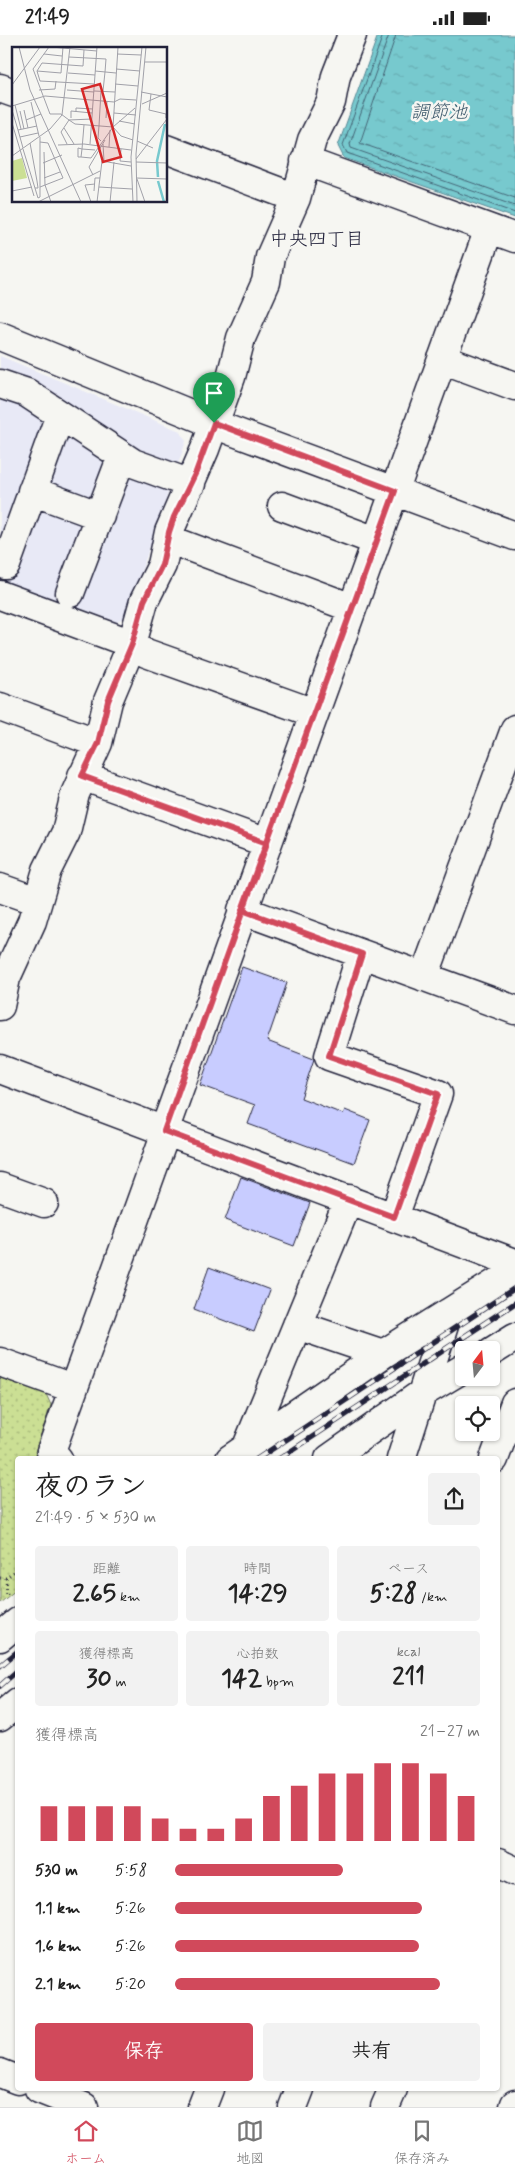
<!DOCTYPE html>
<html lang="ja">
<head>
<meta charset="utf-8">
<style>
  :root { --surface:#fff; --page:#f2f2f2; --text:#222; --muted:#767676; --line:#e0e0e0; --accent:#d1495b }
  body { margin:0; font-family:Mynerve,"Klee One",sans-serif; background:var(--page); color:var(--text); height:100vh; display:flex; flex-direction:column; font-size:19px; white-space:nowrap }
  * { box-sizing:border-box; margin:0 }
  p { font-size:16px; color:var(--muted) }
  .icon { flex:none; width:28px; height:28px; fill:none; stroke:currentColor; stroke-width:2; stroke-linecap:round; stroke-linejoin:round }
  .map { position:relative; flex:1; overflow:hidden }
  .drawer { position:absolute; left:15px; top:1421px; width:485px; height:635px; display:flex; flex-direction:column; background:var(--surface); border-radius:5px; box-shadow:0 1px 4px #0004 }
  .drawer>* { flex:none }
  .needle { width:32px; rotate:16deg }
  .tools { position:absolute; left:455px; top:1306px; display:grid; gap:10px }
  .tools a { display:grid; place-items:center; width:45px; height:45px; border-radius:5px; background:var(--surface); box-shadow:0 1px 4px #0004; font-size:25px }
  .pin { position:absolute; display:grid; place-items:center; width:42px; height:42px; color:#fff; margin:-51px -21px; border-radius:50% 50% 50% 0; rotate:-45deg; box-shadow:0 0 5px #0007 }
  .pin .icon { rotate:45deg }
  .round { display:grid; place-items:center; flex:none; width:52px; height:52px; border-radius:5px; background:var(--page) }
  .overview { display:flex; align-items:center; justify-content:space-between; height:85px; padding:0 20px }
  h1 { font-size:28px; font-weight:700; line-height:38px }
  .figures { display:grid; grid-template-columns:repeat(3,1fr); gap:8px; height:85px; padding:5px 20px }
  .figures div { display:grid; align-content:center; border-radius:5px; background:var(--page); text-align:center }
  .figures b { font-size:25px; font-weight:700 }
  .figures small { font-size:14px; font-weight:400 }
  .figures p { font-size:14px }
  .chart { height:140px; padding:10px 20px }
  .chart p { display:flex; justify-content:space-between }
  .chart svg { width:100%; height:90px; margin-top:5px; stroke:var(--accent); stroke-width:6 }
  .primary-button { display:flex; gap:10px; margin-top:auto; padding:10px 20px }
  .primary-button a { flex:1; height:58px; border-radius:5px; background:var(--accent); color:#fff; font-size:20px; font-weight:700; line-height:58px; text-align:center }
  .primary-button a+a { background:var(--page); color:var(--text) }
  ul { padding:0 20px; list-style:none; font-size:16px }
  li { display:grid; grid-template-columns:80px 60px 1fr; align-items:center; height:38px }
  li i { height:12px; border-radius:6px; background:var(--accent) }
  .status { display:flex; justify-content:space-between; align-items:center; height:35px; padding:0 25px; background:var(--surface); direction:ltr }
  .status svg { height:14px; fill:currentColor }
  .dock { display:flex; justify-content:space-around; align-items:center; height:70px; border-top:1px solid var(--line); background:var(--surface); font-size:14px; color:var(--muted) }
  .dock a { display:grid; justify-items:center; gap:2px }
  .dock .selected { color:var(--accent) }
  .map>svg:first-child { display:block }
  .built { fill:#e8e9f6 }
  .park { fill:url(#park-dots); stroke:#768068 }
  .water { fill:url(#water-ripples); stroke:#558693 }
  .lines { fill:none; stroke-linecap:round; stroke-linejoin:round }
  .shore { stroke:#446576; stroke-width:1 }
  .building { fill:#c8ccff; stroke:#22223b }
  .minor-casing { stroke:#22223b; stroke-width:31 }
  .path { stroke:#22223b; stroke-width:3; stroke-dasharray:1 4; stroke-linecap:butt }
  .minor { stroke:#f6f6f2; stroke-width:28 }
  .rail-casing { stroke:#22223b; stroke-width:5.5 }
  .rail { stroke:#f6f6f2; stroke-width:4; stroke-dasharray:11; stroke-linecap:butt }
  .route-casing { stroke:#fff; stroke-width:10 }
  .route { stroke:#d1495b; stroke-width:6 }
  .labels { text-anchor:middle; stroke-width:5; stroke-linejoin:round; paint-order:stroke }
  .water-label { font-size:19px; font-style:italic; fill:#405c6e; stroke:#f6f6f2 }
  .neighbourhood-label { font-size:19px; fill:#22223b; stroke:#f6f6f2 }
  .inset-river { fill:none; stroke:#77c9ce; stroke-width:2.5 }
  .inset-road { fill:none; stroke:#a1a1a9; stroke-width:1 }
  .view { fill:#d62828; fill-opacity:0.15; stroke:#d62828; stroke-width:2.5 }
  .inset-edge { fill:none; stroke:#22223b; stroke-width:2.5 }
</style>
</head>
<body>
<div class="status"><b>21:49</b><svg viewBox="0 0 49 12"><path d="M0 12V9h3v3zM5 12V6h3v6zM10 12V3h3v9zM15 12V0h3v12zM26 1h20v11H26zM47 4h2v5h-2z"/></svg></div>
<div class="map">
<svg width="515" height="2072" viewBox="0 0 515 2072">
  <defs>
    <pattern id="park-dots" width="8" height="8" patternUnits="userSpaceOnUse" patternTransform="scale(1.25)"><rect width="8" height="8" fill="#cbdf94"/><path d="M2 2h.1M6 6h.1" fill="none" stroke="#aebf80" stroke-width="1.8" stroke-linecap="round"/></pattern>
    <pattern id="water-ripples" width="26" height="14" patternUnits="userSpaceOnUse" patternTransform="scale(1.25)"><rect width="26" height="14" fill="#77c9ce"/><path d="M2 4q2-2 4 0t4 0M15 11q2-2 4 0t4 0" fill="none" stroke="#67acb2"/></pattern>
  </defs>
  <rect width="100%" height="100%" fill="#f6f6f2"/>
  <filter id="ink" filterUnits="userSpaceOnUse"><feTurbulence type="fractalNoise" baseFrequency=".02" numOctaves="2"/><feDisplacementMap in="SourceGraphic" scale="10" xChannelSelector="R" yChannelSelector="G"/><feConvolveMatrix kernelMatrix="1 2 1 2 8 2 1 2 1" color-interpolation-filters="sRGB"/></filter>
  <g filter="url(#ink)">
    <path class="built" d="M0,321L180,396L186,406L126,581L117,587L0,544Z"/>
    <path class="park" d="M0,1343L46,1359L51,1370L35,1417L40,1424H18L17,1554L0,1568Z"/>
    <path class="water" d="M378,0H515V183L344,123L338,111Z"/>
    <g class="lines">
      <path class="shore" d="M383,0L343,110L347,118L515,178
        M389,0L350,109L351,113L515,171
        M396,0L360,108L515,163"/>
    </g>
    <path class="building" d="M242,932L287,948L267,1006L314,1024L301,1063L343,1079L345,1075L370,1085L354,1128L248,1089L255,1070L200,1050Z
      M241,1142L310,1168L294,1211L225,1185Z
      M209,1232L270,1255L254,1297L194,1274Z"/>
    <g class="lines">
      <g class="minor-casing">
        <path id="minor" d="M0,53L14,58
          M166,114L296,163
          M305,126L515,203
          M0,301L232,396L515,501
          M442,324L515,351
          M0,349L27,358L133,428L191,449
          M32,456L100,481
          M282,471L376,506
          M168,504L352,573
          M6,530L60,380
          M70,558L122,421
          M0,560L132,609L146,618L314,678
          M0,672L98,708
          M82,741L267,808
          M0,853L37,866
          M242,875L515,975
          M361,919L329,1021L438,1059L394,1182
          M424,942L515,694
          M0,971L6,943L32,886L47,835L66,797L75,759L98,708L108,666L132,609L144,566L162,530L169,497L205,414L231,342L241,303L266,247L270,222L296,163L312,105L331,67L336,41L352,0
          M0,1034L515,1228
          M164,1096L489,194
          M0,1152L44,1168
          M297,1290L383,1319
          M491,1317L515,1302
          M0,1327L72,1353
          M246,1414L349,1164
          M58,1424L51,1416L166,1097
          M230,1424L383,1319L515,1236
          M329,1424L424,1357L464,1333
          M401,1424L448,1278
          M494,1424L515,1368
          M0,1602L18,1587
          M0,1682L18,1667
          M498,1828L515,1836
          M0,2038L18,2045
          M39,2054L84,2072
          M202,2072L209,2054
          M293,2072L300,2054
          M385,2072L393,2054
          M514,2072L515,2069"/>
      </g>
      <path class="path" d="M0,1543H6L18,1534
        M6,1543L7,1562"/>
      <use href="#minor" class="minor"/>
      <g class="rail-casing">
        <path id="rail" d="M257,1424L515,1253
          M279,1424L515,1268
          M0,1631L18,1616
          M0,1651L18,1635"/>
      </g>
      <use href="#rail" class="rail"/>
    </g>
  </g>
  <g class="lines" filter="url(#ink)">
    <g class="route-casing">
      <path id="route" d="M214,388L196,437L174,482L169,497L162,530L144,566L132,609L108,666L98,708L82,741L267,808L164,1096L394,1182L438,1059L329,1021L362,919L242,875L395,456L214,388"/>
    </g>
    <use href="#route" class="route"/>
  </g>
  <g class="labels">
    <g class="water-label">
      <text x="439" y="83">調節池</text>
    </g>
    <g class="neighbourhood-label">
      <text x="317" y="210">中央四丁目</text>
    </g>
  </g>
  <g transform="translate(12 12)">
    <rect width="155" height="155" fill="#f6f6f2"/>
    <path d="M10,111L15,131L0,134V114Z" fill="#cbdf94"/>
    <path class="inset-river" d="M146,130L145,114L153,77M146,134L152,155"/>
    <path class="inset-road" d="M7,0L18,43L69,155M37,0L21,22L38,67H49L57,73L80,72M39,0L85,4M72,3L71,19L30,16L25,24L28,34L82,37M32,7L50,9M105,7L129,8M57,10L94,12L93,25M133,15H155M104,22L128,24M25,24L49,26L51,0M83,24L104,26M56,26L83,28M103,37L126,39M0,38L28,0M27,43L43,42L44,34M55,43L82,45M82,44L103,45M91,44L93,25M129,45L155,50M139,47L137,63L154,67V71M19,55L27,89M130,57L155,46M3,58L9,82M0,59L33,49L102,55L108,52L124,53M0,63L6,83M12,63L16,81M8,64L12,82M64,65V61L81,62M102,66L124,68M59,71V64L80,66M94,71L95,55M14,73L29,67M107,74L123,77M0,76L22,149M72,78L70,102L69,110H66V101L70,102L83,103M87,79L89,44M87,79L86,91L89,94M101,80L106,0M101,80L109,89L121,93M52,81L62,97M8,90L26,86M125,94L141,101M28,95L36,96L51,131L28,140M18,96L25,134L26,141H23M55,97L49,85L57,73L63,77L101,80M78,97L85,0M91,97L92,114M46,98L72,97L119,103M97,100L98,83M11,101L6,83L25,79M11,102L26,151L28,150V90M109,102L108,114L119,115M32,105L33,138L39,155M0,109L38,82L50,68L58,0M69,110L79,111L101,80L123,61M124,112L155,72M124,115L155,116M31,116L50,108M81,128L77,120L93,93M32,131L48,125M124,131L155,132M125,132L133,155M87,140L120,142M0,144L20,140M82,144L83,131H88M26,155L88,124M79,155L73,138L83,137M85,155L90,114L119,119M98,155L102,115M121,155L119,110L130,0M125,155L124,107L134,0"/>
    <path class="view" d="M88,37L109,110L91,115L70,42Z"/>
    <rect width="155" height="155" class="inset-edge"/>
  </g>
</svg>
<div class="tools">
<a><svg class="needle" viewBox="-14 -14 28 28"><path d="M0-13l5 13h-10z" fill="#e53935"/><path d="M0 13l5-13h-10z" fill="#767676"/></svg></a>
<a><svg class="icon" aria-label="locate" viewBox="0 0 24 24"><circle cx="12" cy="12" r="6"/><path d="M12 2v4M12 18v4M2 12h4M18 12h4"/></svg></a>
</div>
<div class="pin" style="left:214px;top:388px;background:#1e9e55"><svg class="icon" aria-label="arrive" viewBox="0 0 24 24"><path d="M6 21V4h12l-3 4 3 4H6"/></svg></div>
<section class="drawer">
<div class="overview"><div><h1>夜のラン</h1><p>21:49 · 5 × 530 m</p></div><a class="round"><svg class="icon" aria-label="share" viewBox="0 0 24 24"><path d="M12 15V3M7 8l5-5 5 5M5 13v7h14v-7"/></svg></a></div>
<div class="figures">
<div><p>距離</p><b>2.65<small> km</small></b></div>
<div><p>時間</p><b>14:29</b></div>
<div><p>ペース</p><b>5:28<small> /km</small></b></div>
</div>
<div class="figures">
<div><p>獲得標高</p><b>30<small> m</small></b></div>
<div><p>心拍数</p><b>142<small> bpm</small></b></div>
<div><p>kcal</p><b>211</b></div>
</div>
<div class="chart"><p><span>獲得標高</span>21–27 m</p>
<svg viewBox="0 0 160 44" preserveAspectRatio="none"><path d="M5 44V27M15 44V27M25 44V27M35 44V27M45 44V33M55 44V38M65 44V38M75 44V33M85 44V22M95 44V17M105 44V11M115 44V11M125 44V6M135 44V6M145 44V11M155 44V22"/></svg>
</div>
<ul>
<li><b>530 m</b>5:58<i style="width:55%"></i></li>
<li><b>1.1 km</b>5:26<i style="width:81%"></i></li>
<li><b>1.6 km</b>5:26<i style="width:80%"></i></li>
<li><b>2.1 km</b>5:20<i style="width:87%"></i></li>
</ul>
<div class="primary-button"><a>保存</a><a>共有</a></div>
</section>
</div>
<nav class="dock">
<a class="selected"><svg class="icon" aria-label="home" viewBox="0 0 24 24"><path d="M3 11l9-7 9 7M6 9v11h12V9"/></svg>ホーム</a>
<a><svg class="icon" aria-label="map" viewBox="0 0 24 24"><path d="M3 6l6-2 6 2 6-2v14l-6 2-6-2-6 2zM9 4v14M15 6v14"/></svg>地図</a>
<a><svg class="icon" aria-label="saved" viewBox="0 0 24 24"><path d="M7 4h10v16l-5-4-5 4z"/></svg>保存済み</a>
</nav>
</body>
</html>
